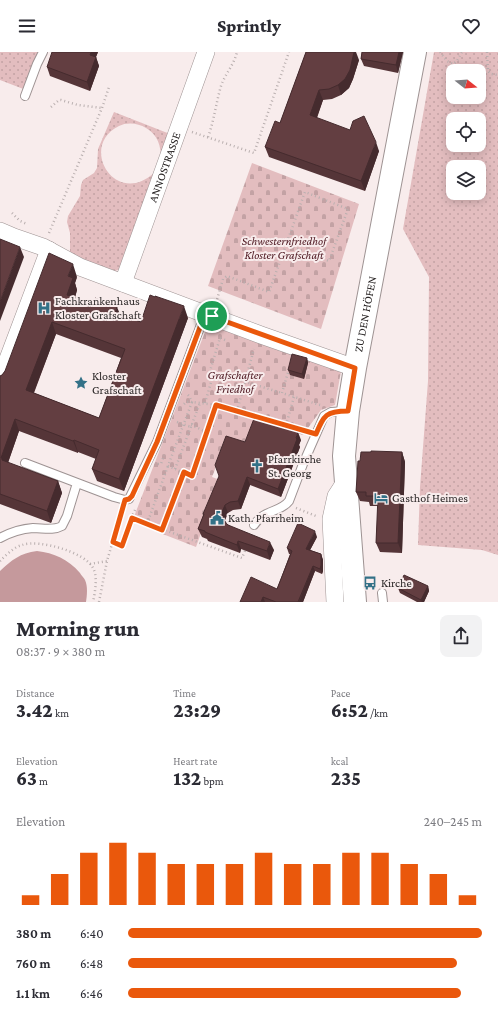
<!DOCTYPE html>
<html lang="en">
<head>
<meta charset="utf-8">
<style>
  :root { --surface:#fff; --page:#f2f2f3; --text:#2b2b33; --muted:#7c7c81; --accent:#ea580c }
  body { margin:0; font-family:"Crimson Pro",serif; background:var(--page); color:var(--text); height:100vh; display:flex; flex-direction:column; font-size:15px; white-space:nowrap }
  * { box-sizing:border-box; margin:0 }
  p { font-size:13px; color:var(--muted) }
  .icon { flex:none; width:22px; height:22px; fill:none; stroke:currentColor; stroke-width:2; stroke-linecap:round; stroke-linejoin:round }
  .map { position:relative; height:550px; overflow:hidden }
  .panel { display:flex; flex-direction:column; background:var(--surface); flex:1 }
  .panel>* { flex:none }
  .needle { width:26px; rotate:107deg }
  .buttons { position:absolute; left:446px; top:12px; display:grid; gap:8px }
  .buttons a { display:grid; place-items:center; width:40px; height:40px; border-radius:8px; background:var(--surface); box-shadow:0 2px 10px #0003; font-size:20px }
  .pin { position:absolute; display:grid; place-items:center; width:34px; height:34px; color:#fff; margin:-17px; border:2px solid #fff; border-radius:50%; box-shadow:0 1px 4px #0007 }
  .round { display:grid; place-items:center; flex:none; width:42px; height:42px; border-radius:8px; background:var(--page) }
  .overview { display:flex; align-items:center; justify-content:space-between; height:68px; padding:0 16px }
  h1 { font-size:22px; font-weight:800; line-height:30px }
  .figures { display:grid; grid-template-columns:repeat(3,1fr); gap:6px; height:68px; padding:4px 16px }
  .figures div { display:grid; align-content:center }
  .figures b { font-size:20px; font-weight:800 }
  .figures small { font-size:11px; font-weight:400 }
  .figures p { font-size:11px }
  .chart { height:112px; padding:8px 16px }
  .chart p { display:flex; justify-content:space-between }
  .chart svg { width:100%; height:72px; margin-top:4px; stroke:var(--accent); stroke-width:6 }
  ul { padding:0 16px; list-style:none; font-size:13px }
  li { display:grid; grid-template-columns:64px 48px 1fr; align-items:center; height:30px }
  li i { height:10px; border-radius:5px; background:var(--accent) }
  header { display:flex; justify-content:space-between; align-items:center; height:52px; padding:0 16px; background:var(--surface); font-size:18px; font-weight:800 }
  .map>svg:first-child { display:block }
  .grass { fill:url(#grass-dots); fill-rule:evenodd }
  .cemetery { fill:url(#cemetery-stones) }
  .water { fill:#c5999c }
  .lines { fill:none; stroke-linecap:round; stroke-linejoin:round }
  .lane-casing { stroke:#9e9393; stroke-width:10 }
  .street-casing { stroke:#9e9393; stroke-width:18 }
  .secondary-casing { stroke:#9e9393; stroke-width:24 }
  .path { stroke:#b9afaf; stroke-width:2.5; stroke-dasharray:1 3; stroke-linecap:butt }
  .lane { stroke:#fff; stroke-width:8 }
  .street { stroke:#fff; stroke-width:17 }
  .secondary { stroke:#fff; stroke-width:22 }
  .wall { fill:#553538; fill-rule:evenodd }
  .shaded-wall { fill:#452b2e }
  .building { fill:#633e41; stroke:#452b2e; fill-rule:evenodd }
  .route-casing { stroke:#fff; stroke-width:8 }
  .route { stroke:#ea580c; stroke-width:5 }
  .labels { text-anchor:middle; stroke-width:4; stroke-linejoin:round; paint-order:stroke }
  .street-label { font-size:12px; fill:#2b2727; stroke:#f8ecec }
  .park-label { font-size:12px; font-style:italic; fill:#4d1720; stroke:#f8ecec }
  .poi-label { font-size:12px; fill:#2b2727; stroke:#f8ecec; text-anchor:start }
</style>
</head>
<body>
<header><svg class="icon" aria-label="menu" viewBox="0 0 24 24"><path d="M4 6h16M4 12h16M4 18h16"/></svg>Sprintly<svg class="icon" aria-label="heart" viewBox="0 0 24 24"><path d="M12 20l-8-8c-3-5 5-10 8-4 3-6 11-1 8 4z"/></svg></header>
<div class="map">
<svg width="498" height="550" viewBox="0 0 498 550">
  <defs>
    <pattern id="grass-dots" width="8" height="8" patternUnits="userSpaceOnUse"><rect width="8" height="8" fill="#e3bdbf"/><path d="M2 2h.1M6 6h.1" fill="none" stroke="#c3a2a4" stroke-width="1.8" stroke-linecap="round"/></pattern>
    <pattern id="cemetery-stones" width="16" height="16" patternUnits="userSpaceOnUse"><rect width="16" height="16" fill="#e3bdbf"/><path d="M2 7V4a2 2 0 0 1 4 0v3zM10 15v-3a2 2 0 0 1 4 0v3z" fill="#c3a2a4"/></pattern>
  </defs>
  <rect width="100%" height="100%" fill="#f8ecec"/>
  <path class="grass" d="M0,0H40L26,38L0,28Z
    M434,0H498V503L482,498L418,493L420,435L428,329L429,225L403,177ZM453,19H479V45H453ZM453,67H479V93H453ZM453,115H479V141H453Z
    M114,60L170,82L161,107C161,94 158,83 146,76C138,71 127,70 119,74C78,94 115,156 154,121L120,217L113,220L67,204L70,199V181L67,170L68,164L80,144L81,133L83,128L94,121L97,116L98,97Z"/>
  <path class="cemetery" d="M252,111L359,152L321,277L208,234Z
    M208,272L341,319L335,353L321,358L303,383L260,369L248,398L226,390L212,425L220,428L196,495L132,470Z"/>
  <path class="water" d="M37,499C54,501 68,507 80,521C81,523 84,526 85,528C88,534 87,544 86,550H0V519C12,508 20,501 37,499Z"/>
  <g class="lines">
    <g class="lane-casing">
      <path id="lane" d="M25,44L37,12L43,0
        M25,411L114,445L125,448L129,447L157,390L205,262
        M254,473C264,457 280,461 289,449L303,412L324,364L331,360L347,359
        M0,486C11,480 21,477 33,476C43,476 53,479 62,474L67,464L77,431
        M382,541L383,550"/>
    </g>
    <g class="street-casing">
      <g id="street">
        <path d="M0,179L14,185L43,195L80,215L261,283L355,316"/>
        <path id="s1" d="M123,231L206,0"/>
        <path d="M0,328L49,198"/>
        <path d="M335,550L331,467L336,444L345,430"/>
      </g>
    </g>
    <g class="secondary-casing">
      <g id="secondary">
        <path id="s2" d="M355,550L344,404L348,359L355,316L415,0"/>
      </g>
    </g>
    <path class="path" d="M440,0L447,9L453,12L457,9L462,0
      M487,0L488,19L491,22L498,23
      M51,55L59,48H61L78,53L102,56
      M192,80L254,101L289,0
      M208,85C214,69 216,51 221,34C225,22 234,13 237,0
      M12,161L20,169L27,172
      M49,181L102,56L109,35
      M216,251L223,227L227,224L269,240L305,140L348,157L329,209L286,192
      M225,288L220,286L210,319L282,341
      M289,317L282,341L320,353
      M205,351L214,320
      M184,352L186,350H192L189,344L186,341
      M216,353L192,424L168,414L192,350L216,353L306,379
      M237,359L254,297
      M177,370L191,375
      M191,373L207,380
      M286,373L294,345
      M158,412H161L164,403
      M175,417L200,351
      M296,456L316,464
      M131,466L136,456
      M147,472L168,414
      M162,478L184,420
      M113,490L122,494L131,466L242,506L246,496
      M0,509C6,503 14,495 22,493C39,487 85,500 93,516C98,525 95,540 93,550
      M90,512L107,509
      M99,550L107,509L122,458"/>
    <use href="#lane" class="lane"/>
    <use href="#street" class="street"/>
    <use href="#secondary" class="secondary"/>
  </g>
  <path class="wall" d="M98,0L96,5L99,14L90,39L50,24L47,15Z
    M306,0L359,8L353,27L349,36L341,43L332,47L323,48L317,66L379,99L365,139L269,105L265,95L280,71Z
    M362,0H403L398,21L364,14L361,7Z
    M77,225L75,231L77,238L75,246L120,263L141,270L188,266L124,439L97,429L92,417L96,407L78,400V401L19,379L8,411L58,429L62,441L51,471L0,452V324L2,323ZM56,282L121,306L99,366L34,341Z
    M307,306L308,311L304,327L290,323L288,318Z
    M301,388L299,393L300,395L281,445L250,433L241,457L233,458L228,461L225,468V470L228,473L274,498L270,508L241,497L240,501L208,489L207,487L202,485L198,477L203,464V462L245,390Z
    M402,400L405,410L402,501L380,500L376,491L378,454H370L369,450L360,449L356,440L360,409Z
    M317,485L310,498L321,502L323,508V519L322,522L315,519L303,550H240L277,537L290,502H289L287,496Z
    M428,534L429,539L424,550H417L400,541L398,536Z"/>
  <path class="shaded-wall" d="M91,0H98L93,12L90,3Z
    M354,0H356L359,8L353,27L349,36L341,43L338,33Z
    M399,0H403L398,21L396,13Z
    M96,5L99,14L90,39L87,30Z
    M319,38L323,48L314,73L310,63Z
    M376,90L379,99L365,139L361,129Z
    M20,195L24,205L0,269V250Z
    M73,212L77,225L75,231L77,238L72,255L67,243L68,224Z
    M184,254L188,266L124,439L119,427Z
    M117,255L122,267L115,261Z
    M52,270L56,282L30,350L26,338Z
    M307,306L308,311L304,327L302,322Z
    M15,367L19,379L6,416V421L1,406Z
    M298,380L301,388L299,393L300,395L281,445L278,437Z
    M74,388L78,400V401L73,389Z
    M402,400L405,410L402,501L398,491Z
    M247,425L250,433L241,457L238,449Z
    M58,429L62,441L51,471L47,459Z
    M225,453L228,461L225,468L226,476L223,467L222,460Z
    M315,479L317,485L308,502L306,497Z
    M238,489L241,497L240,501L237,493Z
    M270,490L274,498L270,508L267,499Z
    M321,502L323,508V519L322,522L320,517Z
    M313,514L315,519L303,550H299Z
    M428,534L429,539L424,550H422L421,548Z
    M263,545L265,550H261Z"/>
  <path class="building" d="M52,0H91L90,3L96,5L87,30L47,15Z
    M306,0H354L350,18L345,27L338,33L329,37L319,38L310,63L350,78L353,69L364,64L376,90L361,129L265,95L275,69L280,71Z
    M362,0H399L396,13L361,7Z
    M0,187L20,195L0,250Z
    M49,201L73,212L68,224L73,226L67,243L93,252L95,246L108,251L117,255L115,261L141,270L150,243L155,245V244L184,254L119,427L92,417L99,398L74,388L73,389L15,367L1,406H2V408L58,429L47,459L0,442V324L2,323L5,319ZM52,270L125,297L99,366L26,338Z
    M292,302L307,306L302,322L288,318Z
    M255,364L298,380L296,386L297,387L278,437L247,425L238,449L230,450L225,453L222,460L223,467L228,473L270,490L267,499L238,489L237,493L205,480V479L198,477L204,462H203L219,424L215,413L226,384L245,390Z
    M371,399L402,400L398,491H376L378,444H366V440H356L358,409H360L361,400H371Z
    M298,471L315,479L306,497L321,502V513L320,517L313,514L298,550H276L263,545L261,550H240L251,525L277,537L292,499L287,496Z
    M404,523L428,534L421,548L398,536Z"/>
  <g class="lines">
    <g class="route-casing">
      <path id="route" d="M205,262L355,316L348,359C326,359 324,363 316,382L216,353L192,424L184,420L162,478L132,466L122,494L113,490L125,448L129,447L132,444L157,390Z"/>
    </g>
    <use href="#route" class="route"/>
  </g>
  <defs>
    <g id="hospital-bare" transform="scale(1.08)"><path d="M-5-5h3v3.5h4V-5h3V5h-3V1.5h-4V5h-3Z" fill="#337187" stroke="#f8ecec" stroke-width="2.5" paint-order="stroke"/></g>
    <g id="sight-bare" transform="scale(1.08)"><path d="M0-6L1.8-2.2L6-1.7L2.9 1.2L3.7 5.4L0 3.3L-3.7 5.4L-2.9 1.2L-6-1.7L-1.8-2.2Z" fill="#337187" stroke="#f8ecec" stroke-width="2.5" paint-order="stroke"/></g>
    <g id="church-bare" transform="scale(1.08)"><path d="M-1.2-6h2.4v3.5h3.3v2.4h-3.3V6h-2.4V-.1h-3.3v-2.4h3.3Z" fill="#337187" stroke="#f8ecec" stroke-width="2.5" paint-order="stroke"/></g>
    <g id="hotel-bare" transform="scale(1.08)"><path d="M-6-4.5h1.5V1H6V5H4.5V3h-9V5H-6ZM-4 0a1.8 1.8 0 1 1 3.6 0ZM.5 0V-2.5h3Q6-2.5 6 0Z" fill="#337187" stroke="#f8ecec" stroke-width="2.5" paint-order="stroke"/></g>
    <g id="civic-bare" transform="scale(1.08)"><path d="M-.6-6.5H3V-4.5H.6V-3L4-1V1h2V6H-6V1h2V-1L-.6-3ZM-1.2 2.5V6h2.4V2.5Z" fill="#337187" stroke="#f8ecec" stroke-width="2.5" paint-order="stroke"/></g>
    <g id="bus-bare" transform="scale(1.08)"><path d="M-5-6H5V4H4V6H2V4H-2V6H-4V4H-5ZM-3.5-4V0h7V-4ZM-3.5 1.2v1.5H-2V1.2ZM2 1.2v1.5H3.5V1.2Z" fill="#337187" stroke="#f8ecec" stroke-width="2.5" paint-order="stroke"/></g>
  </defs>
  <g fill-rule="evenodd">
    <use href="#hospital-bare" x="44" y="256"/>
    <use href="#sight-bare" x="81" y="331"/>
    <use href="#church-bare" x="257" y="414"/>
    <use href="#hotel-bare" x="381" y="446"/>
    <use href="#civic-bare" x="217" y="466"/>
    <use href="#bus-bare" x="370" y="531"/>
  </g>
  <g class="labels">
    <g class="street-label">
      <text dy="4" stroke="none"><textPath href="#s1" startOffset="123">ANNOSTRASSE</textPath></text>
      <text dy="4" stroke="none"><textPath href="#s2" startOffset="290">ZU DEN HÖFEN</textPath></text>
    </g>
    <g class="park-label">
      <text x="284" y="193">Schwesternfriedhof<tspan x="284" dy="14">Kloster Grafschaft</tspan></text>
      <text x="235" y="327">Grafschafter<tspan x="235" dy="14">Friedhof</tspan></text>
    </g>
    <g class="poi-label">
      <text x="55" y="253">Fachkrankenhaus<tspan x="55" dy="14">Kloster Grafschaft</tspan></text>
      <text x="92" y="328">Kloster<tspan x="92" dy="14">Grafschaft</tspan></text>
      <text x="268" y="411">Pfarrkirche<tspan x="268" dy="14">St. Georg</tspan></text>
      <text x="392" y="450">Gasthof Heimes</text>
      <text x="228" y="470">Kath. Pfarrheim</text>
      <text x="381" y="535">Kirche</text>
    </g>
  </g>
</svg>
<div class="buttons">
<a><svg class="needle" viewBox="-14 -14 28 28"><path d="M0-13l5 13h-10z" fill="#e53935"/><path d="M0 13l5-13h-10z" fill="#7c7c81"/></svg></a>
<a><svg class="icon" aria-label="locate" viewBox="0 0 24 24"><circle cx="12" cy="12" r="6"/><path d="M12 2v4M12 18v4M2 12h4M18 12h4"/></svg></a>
<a><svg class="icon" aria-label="layers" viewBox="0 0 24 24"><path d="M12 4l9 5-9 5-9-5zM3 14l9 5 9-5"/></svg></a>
</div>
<div class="pin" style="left:212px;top:264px;background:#1e9e55"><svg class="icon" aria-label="arrive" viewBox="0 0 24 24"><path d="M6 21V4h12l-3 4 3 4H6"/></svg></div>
</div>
<section class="panel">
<div class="overview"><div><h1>Morning run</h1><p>08:37 · 9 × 380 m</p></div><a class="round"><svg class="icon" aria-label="share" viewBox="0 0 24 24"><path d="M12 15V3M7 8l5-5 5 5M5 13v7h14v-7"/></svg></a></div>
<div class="figures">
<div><p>Distance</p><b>3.42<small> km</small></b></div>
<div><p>Time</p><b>23:29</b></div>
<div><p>Pace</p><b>6:52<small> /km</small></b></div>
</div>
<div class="figures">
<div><p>Elevation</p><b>63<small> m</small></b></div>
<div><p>Heart rate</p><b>132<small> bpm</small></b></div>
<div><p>kcal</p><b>235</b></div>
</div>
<div class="chart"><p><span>Elevation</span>240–245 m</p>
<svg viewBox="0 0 160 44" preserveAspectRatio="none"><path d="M5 44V38M15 44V25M25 44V12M35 44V6M45 44V12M55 44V19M65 44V19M75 44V19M85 44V12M95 44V19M105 44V19M115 44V12M125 44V12M135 44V19M145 44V25M155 44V38"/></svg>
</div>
<ul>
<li><b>380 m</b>6:40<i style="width:100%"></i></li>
<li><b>760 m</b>6:48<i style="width:93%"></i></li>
<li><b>1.1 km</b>6:46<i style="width:94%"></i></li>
</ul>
</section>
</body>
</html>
